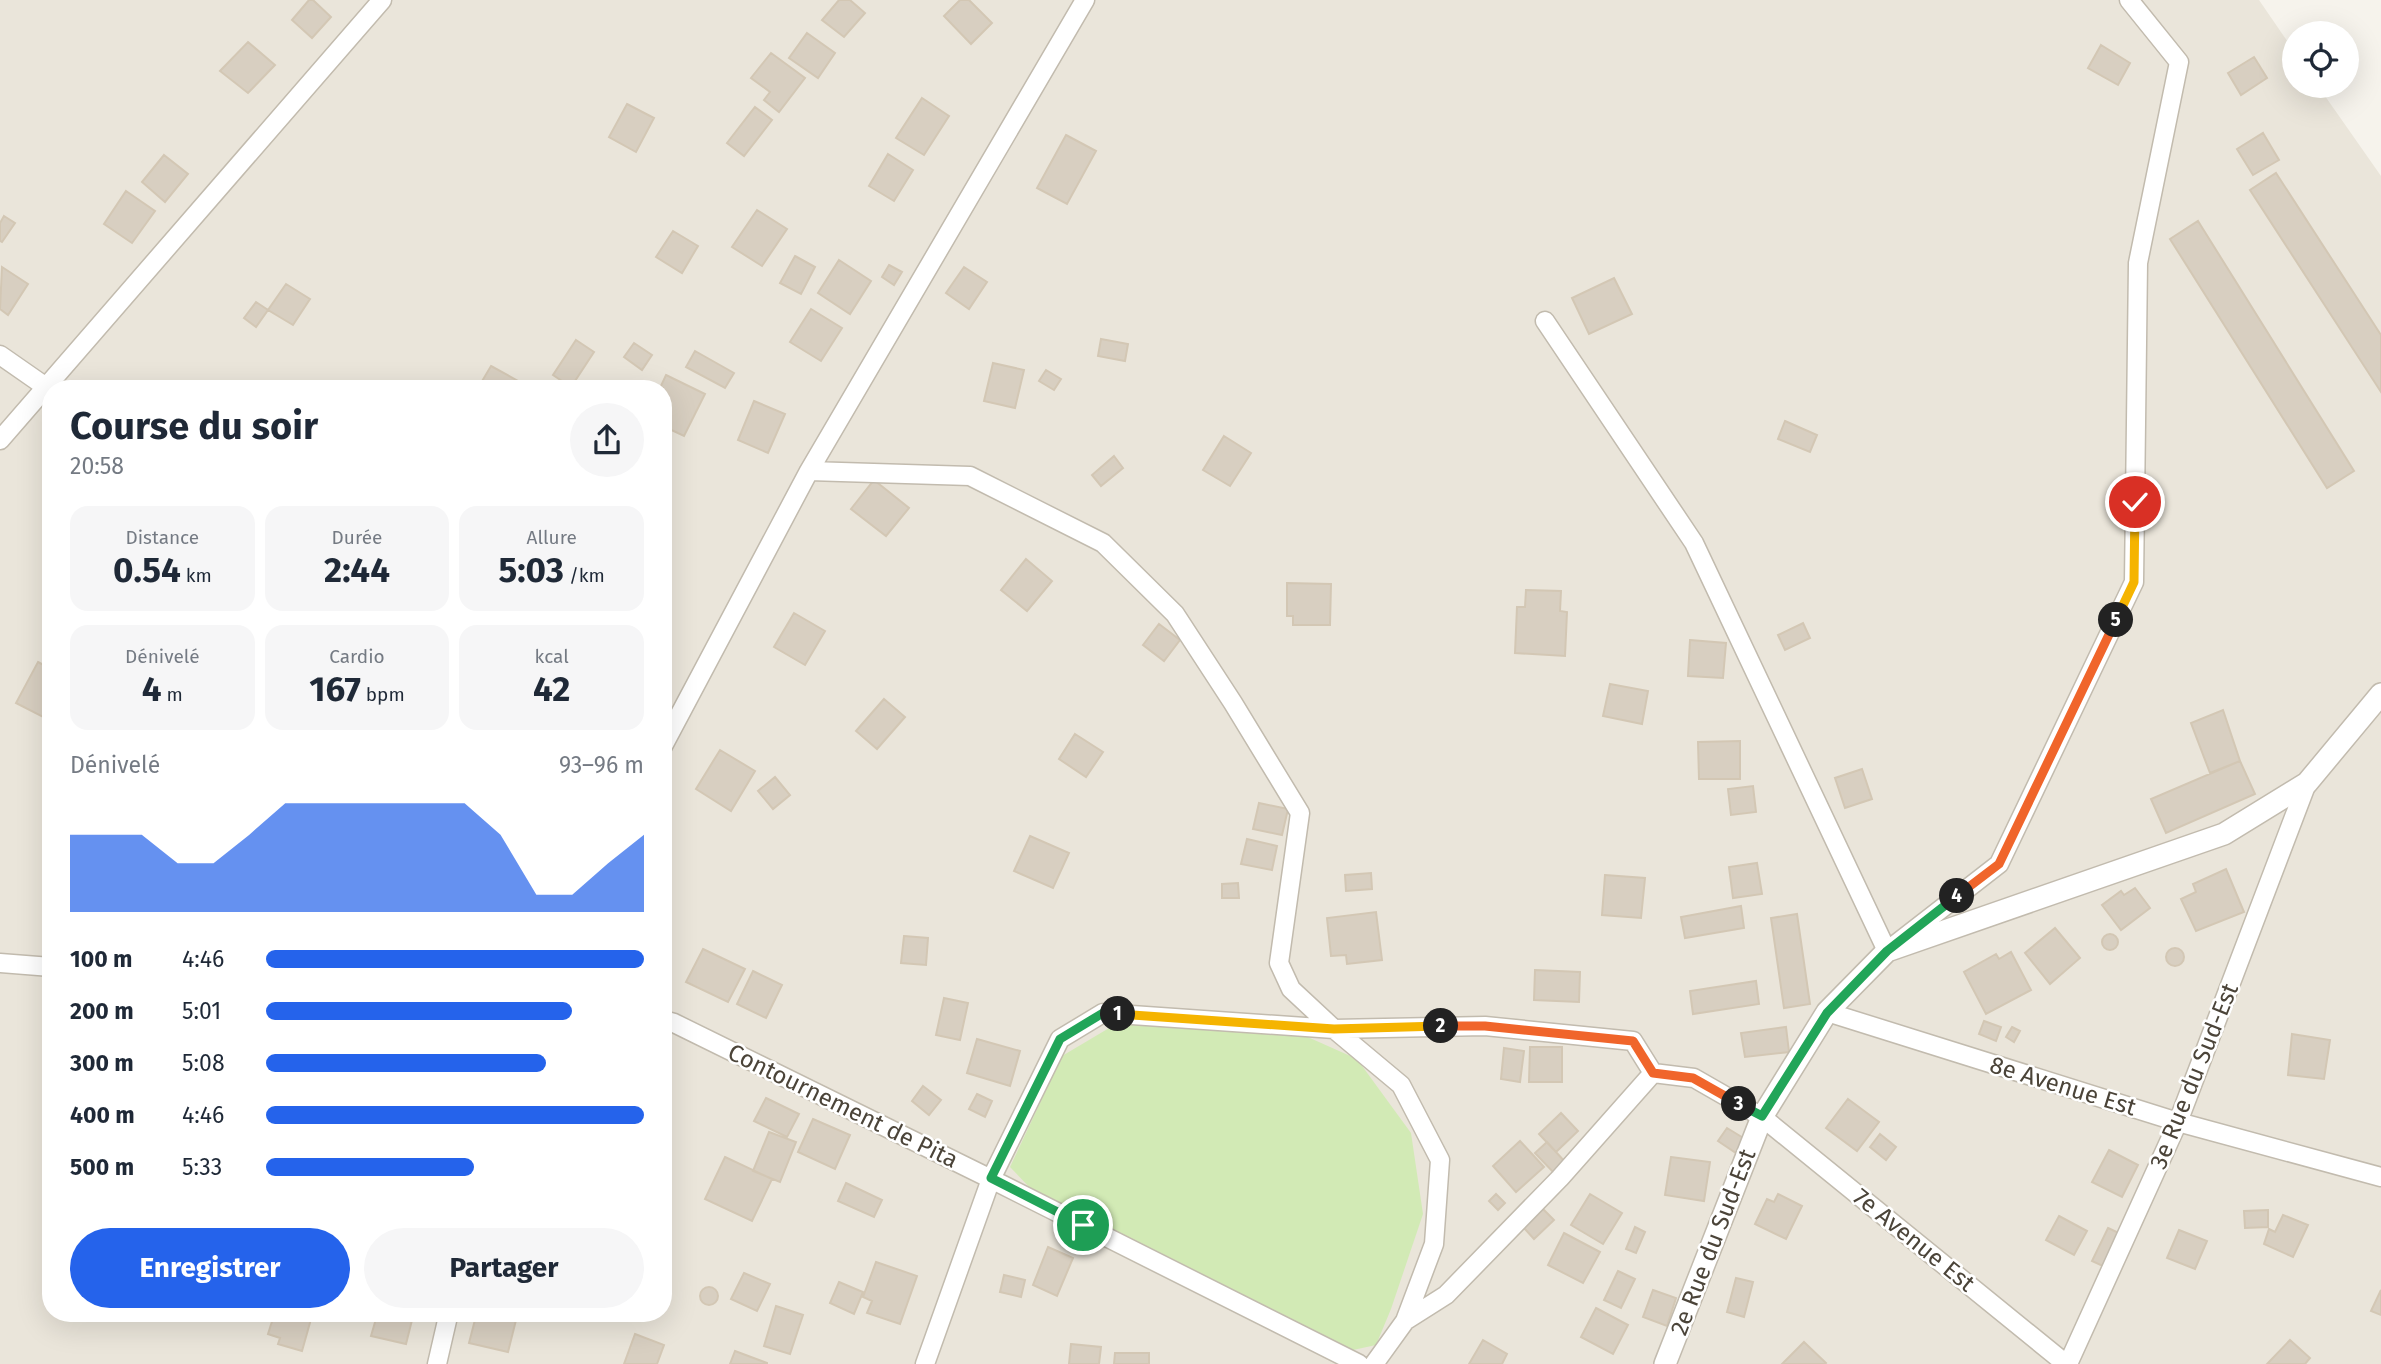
<!DOCTYPE html>
<html lang="fr">
<head>
<meta charset="utf-8">
<style>
  :root { --surface:#fff; --page:#f6f6f7; --text:#1f2937; --muted:#747a83; --accent:#2563eb }
  body { margin:0; font-family:"Fira Sans",sans-serif; background:var(--page); color:var(--text); height:100vh; display:flex; flex-direction:column; font-size:26px; white-space:nowrap }
  * { box-sizing:border-box; margin:0 }
  p { font-size:23px; color:var(--muted) }
  .icon { flex:none; width:38px; height:38px; fill:none; stroke:currentColor; stroke-width:2; stroke-linecap:round; stroke-linejoin:round }
  .map { position:relative; flex:1; overflow:hidden }
  .panel { position:absolute; left:42px; top:380px; width:630px; height:942px; display:flex; flex-direction:column; background:var(--surface); border-radius:28px; box-shadow:0 7px 28px #0002 }
  .panel>* { flex:none }
  .tools { position:absolute; left:2282px; top:21px; display:grid; gap:14px }
  .tools a { display:grid; place-items:center; width:77px; height:77px; border-radius:50%; background:var(--surface); box-shadow:0 7px 28px #0002; font-size:35px }
  .pin { position:absolute; display:grid; place-items:center; width:60px; height:60px; color:#fff; margin:-30px; border:4px solid #fff; border-radius:50%; box-shadow:0 2px 7px #0007 }
  .km { position:absolute; width:35px; height:35px; margin:-18px; border-radius:50%; background:#222; color:#fff; font-size:19px; line-height:35px; text-align:center }
  .round { display:grid; place-items:center; flex:none; width:74px; height:74px; border-radius:37px; background:var(--page) }
  .summary { display:flex; align-items:center; justify-content:space-between; height:119px; padding:0 28px }
  h1 { font-size:38px; font-weight:700; line-height:52px }
  .stats { display:grid; grid-template-columns:repeat(3,1fr); gap:10px; height:119px; padding:7px 28px }
  .stats div { display:grid; align-content:center; border-radius:18px; background:var(--page); text-align:center }
  .stats b { font-size:35px; font-weight:700 }
  .stats small { font-size:19px; font-weight:400 }
  .stats p { font-size:19px }
  .chart { height:196px; padding:14px 28px }
  .chart p { display:flex; justify-content:space-between }
  .chart svg { width:100%; height:126px; margin-top:7px; fill:var(--accent); opacity:.7 }
  .button { display:flex; gap:14px; margin-top:auto; padding:14px 28px }
  .button a { flex:1; height:80px; border-radius:42px; background:var(--accent); color:#fff; font-size:28px; font-weight:700; line-height:80px; text-align:center }
  .button a+a { background:var(--page); color:var(--text) }
  ul { padding:0 28px; list-style:none; font-size:23px }
  li { display:grid; grid-template-columns:112px 84px 1fr; align-items:center; height:52px }
  li i { height:18px; border-radius:9px; background:var(--accent) }
  .map>svg:first-child { display:block }
  .residential { fill:#eae5da; fill-rule:evenodd }
  .green { fill:#d2eab5 }
  .building { fill:#d8cfc1; stroke:#d3c7b4; stroke-width:2 }
  .lines { fill:none; stroke-linecap:round; stroke-linejoin:round }
  .minor-casing { stroke:#c2bbae; stroke-width:21 }
  .tertiary-casing { stroke:#c2bbae; stroke-width:24 }
  .minor { stroke:#fff; stroke-width:18 }
  .tertiary { stroke:#fff; stroke-width:21 }
  .split-1-casing { stroke:#fff; stroke-width:14 }
  .split-2-casing { stroke:#fff; stroke-width:14 }
  .split-3-casing { stroke:#fff; stroke-width:14 }
  .split-4-casing { stroke:#fff; stroke-width:14 }
  .split-5-casing { stroke:#fff; stroke-width:14 }
  .split-6-casing { stroke:#fff; stroke-width:14 }
  .split-1 { stroke:#22a559; stroke-width:9 }
  .split-2 { stroke:#f5b400; stroke-width:9 }
  .split-3 { stroke:#f0652b; stroke-width:9 }
  .split-4 { stroke:#22a559; stroke-width:9 }
  .split-5 { stroke:#f0652b; stroke-width:9 }
  .split-6 { stroke:#f5b400; stroke-width:9 }
  .labels { text-anchor:middle; stroke-width:5; stroke-linejoin:round; paint-order:stroke }
  .street-label { font-size:24px; fill:#4b4439; stroke:#fff }
</style>
</head>
<body>
<div class="map">
<svg width="2381" height="1364" viewBox="0 0 2381 1364">
  <rect width="100%" height="100%" fill="#f6f3ec"/>
  <path class="residential" d="M0,0H2259L2294,51V86H2318L2381,176V1364H0ZM51,388H663V1312H51Z"/>
  <path class="green" d="M1121,1021L1301,1034L1357,1059L1411,1133L1423,1214L1391,1309L1376,1345L1353,1350L1032,1190L1010,1167L1062,1056Z"/>
  <path class="building" d="M309,0H313L331,17L312,38L292,20Z
    M839,0H850L865,13L844,37L822,20Z
    M960,0H969L992,23L971,44L944,16Z
    M807,33L835,53L818,78L789,58Z
    M248,42L275,65L248,93L220,71Z
    M2101,45L2130,63L2118,85L2088,68Z
    M771,53L805,78L779,112L764,100L770,92L751,78Z
    M2254,57L2267,78L2241,95L2228,73Z
    M922,98L949,116L924,155L896,138Z
    M627,104L654,118L636,152L609,137Z
    M755,107L772,120L744,156L727,143Z
    M2263,133L2279,160L2253,175L2237,149Z
    M1066,135L1096,151L1067,204L1037,188Z
    M888,154L913,170L894,201L869,186Z
    M164,155L188,174L165,202L142,182Z
    M2276,173L2381,335V392L2250,190Z
    M126,191L155,211L132,243L104,224Z
    M757,210L787,229L762,266L732,247Z
    M4,216L15,223L2,242L0,241V223Z
    M2198,221L2354,471L2327,488L2170,239Z
    M673,231L698,246L682,273L656,257Z
    M795,256L815,267L801,294L780,283Z
    M839,260L871,281L850,314L818,293Z
    M889,265L902,272L894,285L882,277Z
    M2,267L28,284L8,315L0,309Z
    M964,267L987,282L969,309L946,293Z
    M1614,278L1632,314L1589,334L1572,298Z
    M286,284L310,299L293,325L268,310Z
    M256,302L268,310L256,327L244,318Z
    M811,309L842,328L821,361L790,342Z
    M1101,339L1128,344L1125,361L1098,356Z
    M576,340L594,352L571,387L553,375Z
    M634,343L652,355L642,370L624,357Z
    M695,351L734,373L725,388L686,367Z
    M993,363L1024,370L1015,408L984,401Z
    M491,366L520,382L516,388H478Z
    M1046,370L1061,379L1054,390L1039,381Z
    M666,375L705,394L684,436L663,426V388H660Z
    M754,401L785,414L768,453L738,440Z
    M1785,421L1817,435L1810,452L1778,439Z
    M1224,436L1251,453L1230,486L1203,470Z
    M1114,456L1123,468L1101,486L1092,475Z
    M874,480L909,508L886,536L851,509Z
    M1026,559L1052,581L1027,611L1001,590Z
    M1287,583L1331,584L1330,625H1293V616H1287Z
    M1526,590L1561,591L1560,611L1567,612L1565,656L1515,653L1517,607H1525Z
    M794,613L825,631L805,665L774,647Z
    M1803,623L1810,638L1785,650L1778,635Z
    M1159,624L1180,640L1164,661L1143,645Z
    M1690,640L1726,643L1723,678L1688,676Z
    M38,662L51,669V716L49,720L16,703Z
    M1610,684L1648,691L1642,724L1603,716Z
    M884,699L905,717L877,749L856,731Z
    M2223,710L2240,761L2210,773L2191,723Z
    M1075,734L1103,752L1086,777L1059,759Z
    M1740,741V779H1699L1698,742Z
    M720,750L755,771L731,811L696,789Z
    M2240,761L2255,794L2166,833L2151,799Z
    M1862,769L1872,799L1845,808L1835,778Z
    M775,777L790,795L773,809L758,791Z
    M1753,786L1756,812L1731,815L1728,789Z
    M1259,803L1288,809L1282,835L1253,829Z
    M1030,836L1069,853L1053,888L1014,871Z
    M1247,839L1277,846L1272,870L1241,864Z
    M1757,863L1762,894L1733,898L1729,867Z
    M2226,869L2244,912L2196,931L2181,899L2196,892L2193,884Z
    M1371,873L1372,889L1346,891L1345,875Z
    M1605,875L1645,878L1641,918L1602,915Z
    M1238,883L1239,898H1222V884Z
    M2135,888L2150,908L2121,930L2102,905L2121,891L2124,895Z
    M1741,906L1744,928L1685,938L1681,917Z
    M1376,912L1382,960L1347,964L1346,955L1331,956L1327,918Z
    M1797,914L1810,1004L1784,1008L1771,918Z
    M2055,928L2080,958L2050,984L2025,953Z
    M2102 942a8 8 0 1 1 16 0a8 8 0 1 1-16 0Z
    M904,936L928,938L926,965L901,963Z
    M2166 957a9 9 0 1 1 18 0a9 9 0 1 1-18 0Z
    M703,949L745,969L728,1002L686,982Z
    M2011,952L2031,990L1986,1014L1964,972L1996,954L1999,959Z
    M1535,970L1580,972L1579,1002L1534,1000Z
    M753,971L782,985L766,1018L737,1004Z
    M1756,981L1759,1004L1693,1014L1690,991Z
    M944,998L968,1003L960,1040L936,1035Z
    M1984,1021L2001,1027L1996,1041L1979,1034Z
    M1786,1027L1789,1052L1745,1057L1741,1033Z
    M2012,1027L2020,1031L2014,1042L2006,1037Z
    M2292,1034L2330,1040L2324,1079L2288,1075Z
    M977,1039L1020,1051L1010,1086L967,1073Z
    M1530,1047H1562V1082H1529Z
    M1504,1048L1524,1051L1520,1082L1501,1079Z
    M923,1086L941,1100L929,1115L912,1101Z
    M977,1094L992,1101L985,1117L969,1109Z
    M766,1098L799,1114L787,1137L754,1121Z
    M1848,1099L1879,1122L1857,1151L1826,1128Z
    M1561,1113L1578,1131L1556,1152L1539,1134Z
    M813,1119L850,1135L835,1169L798,1152Z
    M1727,1128L1745,1139L1736,1153L1718,1141Z
    M769,1132L796,1142L780,1182L753,1171Z
    M1880,1134L1896,1147L1886,1160L1870,1147Z
    M1520,1141L1544,1167L1516,1192L1493,1166Z
    M1547,1142L1565,1162L1553,1172L1535,1153Z
    M2109,1150L2138,1165L2122,1197L2092,1182Z
    M725,1157L772,1179L752,1221L705,1199Z
    M1671,1157L1710,1162L1704,1201L1665,1195Z
    M846,1183L882,1200L874,1217L838,1201Z
    M1496,1194L1505,1203L1498,1210L1489,1201Z
    M1590,1194L1622,1213L1603,1244L1571,1225Z
    M1778,1194L1802,1206L1786,1239L1755,1224L1767,1199L1774,1202Z
    M1543,1209L1554,1220L1534,1239L1524,1228Z
    M2268,1210V1227L2245,1228L2244,1211Z
    M2283,1215L2308,1225L2293,1257L2264,1244L2269,1229L2275,1232Z
    M2059,1216L2087,1231L2074,1255L2046,1240Z
    M1635,1227L1645,1232L1636,1253L1626,1249Z
    M2108,1228L2121,1234L2105,1267L2092,1261Z
    M2179,1230L2207,1241L2195,1269L2167,1258Z
    M1564,1233L1600,1252L1583,1283L1548,1265Z
    M1048,1247L1073,1258L1057,1296L1033,1285Z
    M876,1262L917,1276L900,1324L867,1313L872,1301L863,1297Z
    M1618,1271L1635,1279L1621,1308L1604,1300Z
    M744,1273L770,1284L757,1311L731,1299Z
    M1004,1275L1025,1280L1021,1297L1000,1292Z
    M1736,1278L1753,1282L1744,1317L1727,1312Z
    M839,1282L863,1292L854,1314L830,1303Z
    M700 1296a9 9 0 1 1 18 0a9 9 0 1 1-18 0Z
    M1653,1290L1676,1298L1667,1326L1643,1317Z
    M2381,1290V1315L2371,1311Z
    M776,1306L803,1315L790,1354L764,1346Z
    M1596,1308L1628,1325L1613,1354L1581,1337Z
    M275,1312H313L302,1351L278,1344L280,1338L268,1334Z
    M378,1312H414L406,1344L371,1336Z
    M477,1312H518L508,1352L469,1343Z
    M635,1334L664,1345L657,1364H624Z
    M1483,1340L1507,1354L1502,1364H1469Z
    M2290,1340L2310,1358L2305,1364H2267Z
    M1804,1342L1826,1363L1825,1364H1782Z
    M1071,1344L1101,1347L1099,1364H1069Z
    M735,1351L767,1363V1364H730Z
    M1115,1353H1149V1364H1114Z"/>
  <g class="lines">
    <g class="minor-casing">
      <path id="minor" d="M1545,321L1694,543L1887,951L1999,864L2134,582L2138,263L2179,62L2129,0
        M0,355L46,387
        M0,440L382,0
        M809,471L970,476L1103,543L1175,614L1233,703L1300,813L1279,963L1291,989L1334,1029L1401,1085L1440,1160L1434,1244L1405,1321L1374,1364
        M663,746L809,471L1085,0
        M0,963L51,967
        M1827,1012L2178,1122L2381,1177
        M663,1020L674,1023L991,1179L1359,1364
        M1405,1321L1446,1295L1560,1178L1653,1073L1694,1078L1762,1117L2066,1364
        M437,1364L449,1312
        M925,1364L991,1179L1060,1039L1103,1013L1334,1029L1485,1026L1633,1041L1653,1073
        M2068,1364L2178,1122L2307,783"/>
    </g>
    <g class="tertiary-casing">
      <path id="tertiary" d="M1665,1364L1762,1117L1827,1012L1887,951L2224,834L2307,783L2381,694"/>
    </g>
    <use href="#minor" class="minor"/>
    <use href="#tertiary" class="tertiary"/>
  </g>
  <g class="lines">
    <g class="split-1-casing">
      <path id="split-1" d="M1083,1225L991,1178L1060,1039L1103,1013L1118,1014"/>
    </g>
    <g class="split-2-casing">
      <path id="split-2" d="M1118,1014L1334,1029L1441,1026"/>
    </g>
    <g class="split-3-casing">
      <path id="split-3" d="M1441,1026H1485L1633,1041L1653,1073L1693,1078L1739,1104"/>
    </g>
    <g class="split-4-casing">
      <path id="split-4" d="M1739,1104L1762,1116L1827,1013L1887,951L1957,896"/>
    </g>
    <g class="split-5-casing">
      <path id="split-5" d="M1957,896L1999,864L2116,620"/>
    </g>
    <g class="split-6-casing">
      <path id="split-6" d="M2116,620L2134,582L2135,502"/>
    </g>
    <use href="#split-1" class="split-1"/>
    <use href="#split-2" class="split-2"/>
    <use href="#split-3" class="split-3"/>
    <use href="#split-4" class="split-4"/>
    <use href="#split-5" class="split-5"/>
    <use href="#split-6" class="split-6"/>
  </g>
  <g class="labels">
    <g class="street-label">
      <text transform="translate(2194 1076) rotate(-68)" y="8">3e Rue du Sud-Est</text>
      <text transform="translate(2063 1086) rotate(17)" y="8">8e Avenue Est</text>
      <text transform="translate(843 1106) rotate(26)" y="8">Contournement de Pita</text>
      <text transform="translate(1914 1240) rotate(39)" y="8">7e Avenue Est</text>
      <text transform="translate(1713 1242) rotate(-69)" y="8">2e Rue du Sud-Est</text>
    </g>
  </g>
</svg>
<div class="tools">
<a><svg class="icon" aria-label="locate" viewBox="0 0 24 24"><circle cx="12" cy="12" r="6"/><path d="M12 2v4M12 18v4M2 12h4M18 12h4"/></svg></a>
</div>
<div class="pin" style="left:1083px;top:1225px;background:#1e9e55"><svg class="icon" aria-label="arrive" viewBox="0 0 24 24"><path d="M6 21V4h12l-3 4 3 4H6"/></svg></div>
<div class="pin" style="left:2135px;top:502px;background:#d93025"><svg class="icon" aria-label="check" viewBox="0 0 24 24"><path d="M5 12l5 5 9-10"/></svg></div>
<b class="km" style="left:1118px;top:1014px">1</b>
<b class="km" style="left:1441px;top:1026px">2</b>
<b class="km" style="left:1739px;top:1104px">3</b>
<b class="km" style="left:1957px;top:896px">4</b>
<b class="km" style="left:2116px;top:620px">5</b>
<section class="panel">
<div class="summary"><div><h1>Course du soir</h1><p>20:58</p></div><a class="round"><svg class="icon" aria-label="share" viewBox="0 0 24 24"><path d="M12 15V3M7 8l5-5 5 5M5 13v7h14v-7"/></svg></a></div>
<div class="stats">
<div><p>Distance</p><b>0.54<small> km</small></b></div>
<div><p>Durée</p><b>2:44</b></div>
<div><p>Allure</p><b>5:03<small> /km</small></b></div>
</div>
<div class="stats">
<div><p>Dénivelé</p><b>4<small> m</small></b></div>
<div><p>Cardio</p><b>167<small> bpm</small></b></div>
<div><p>kcal</p><b>42</b></div>
</div>
<div class="chart"><p><span>Dénivelé</span>93–96 m</p>
<svg viewBox="0 0 160 44" preserveAspectRatio="none"><path d="M0 44V17L10 17L20 17L30 27L40 27L50 17L60 6L70 6L80 6L90 6L100 6L110 6L120 17L130 38L140 38L150 27L160 17V44z"/></svg>
</div>
<ul>
<li><b>100 m</b>4:46<i style="width:100%"></i></li>
<li><b>200 m</b>5:01<i style="width:81%"></i></li>
<li><b>300 m</b>5:08<i style="width:74%"></i></li>
<li><b>400 m</b>4:46<i style="width:100%"></i></li>
<li><b>500 m</b>5:33<i style="width:55%"></i></li>
</ul>
<div class="button"><a>Enregistrer</a><a>Partager</a></div>
</section>
</div>
</body>
</html>
